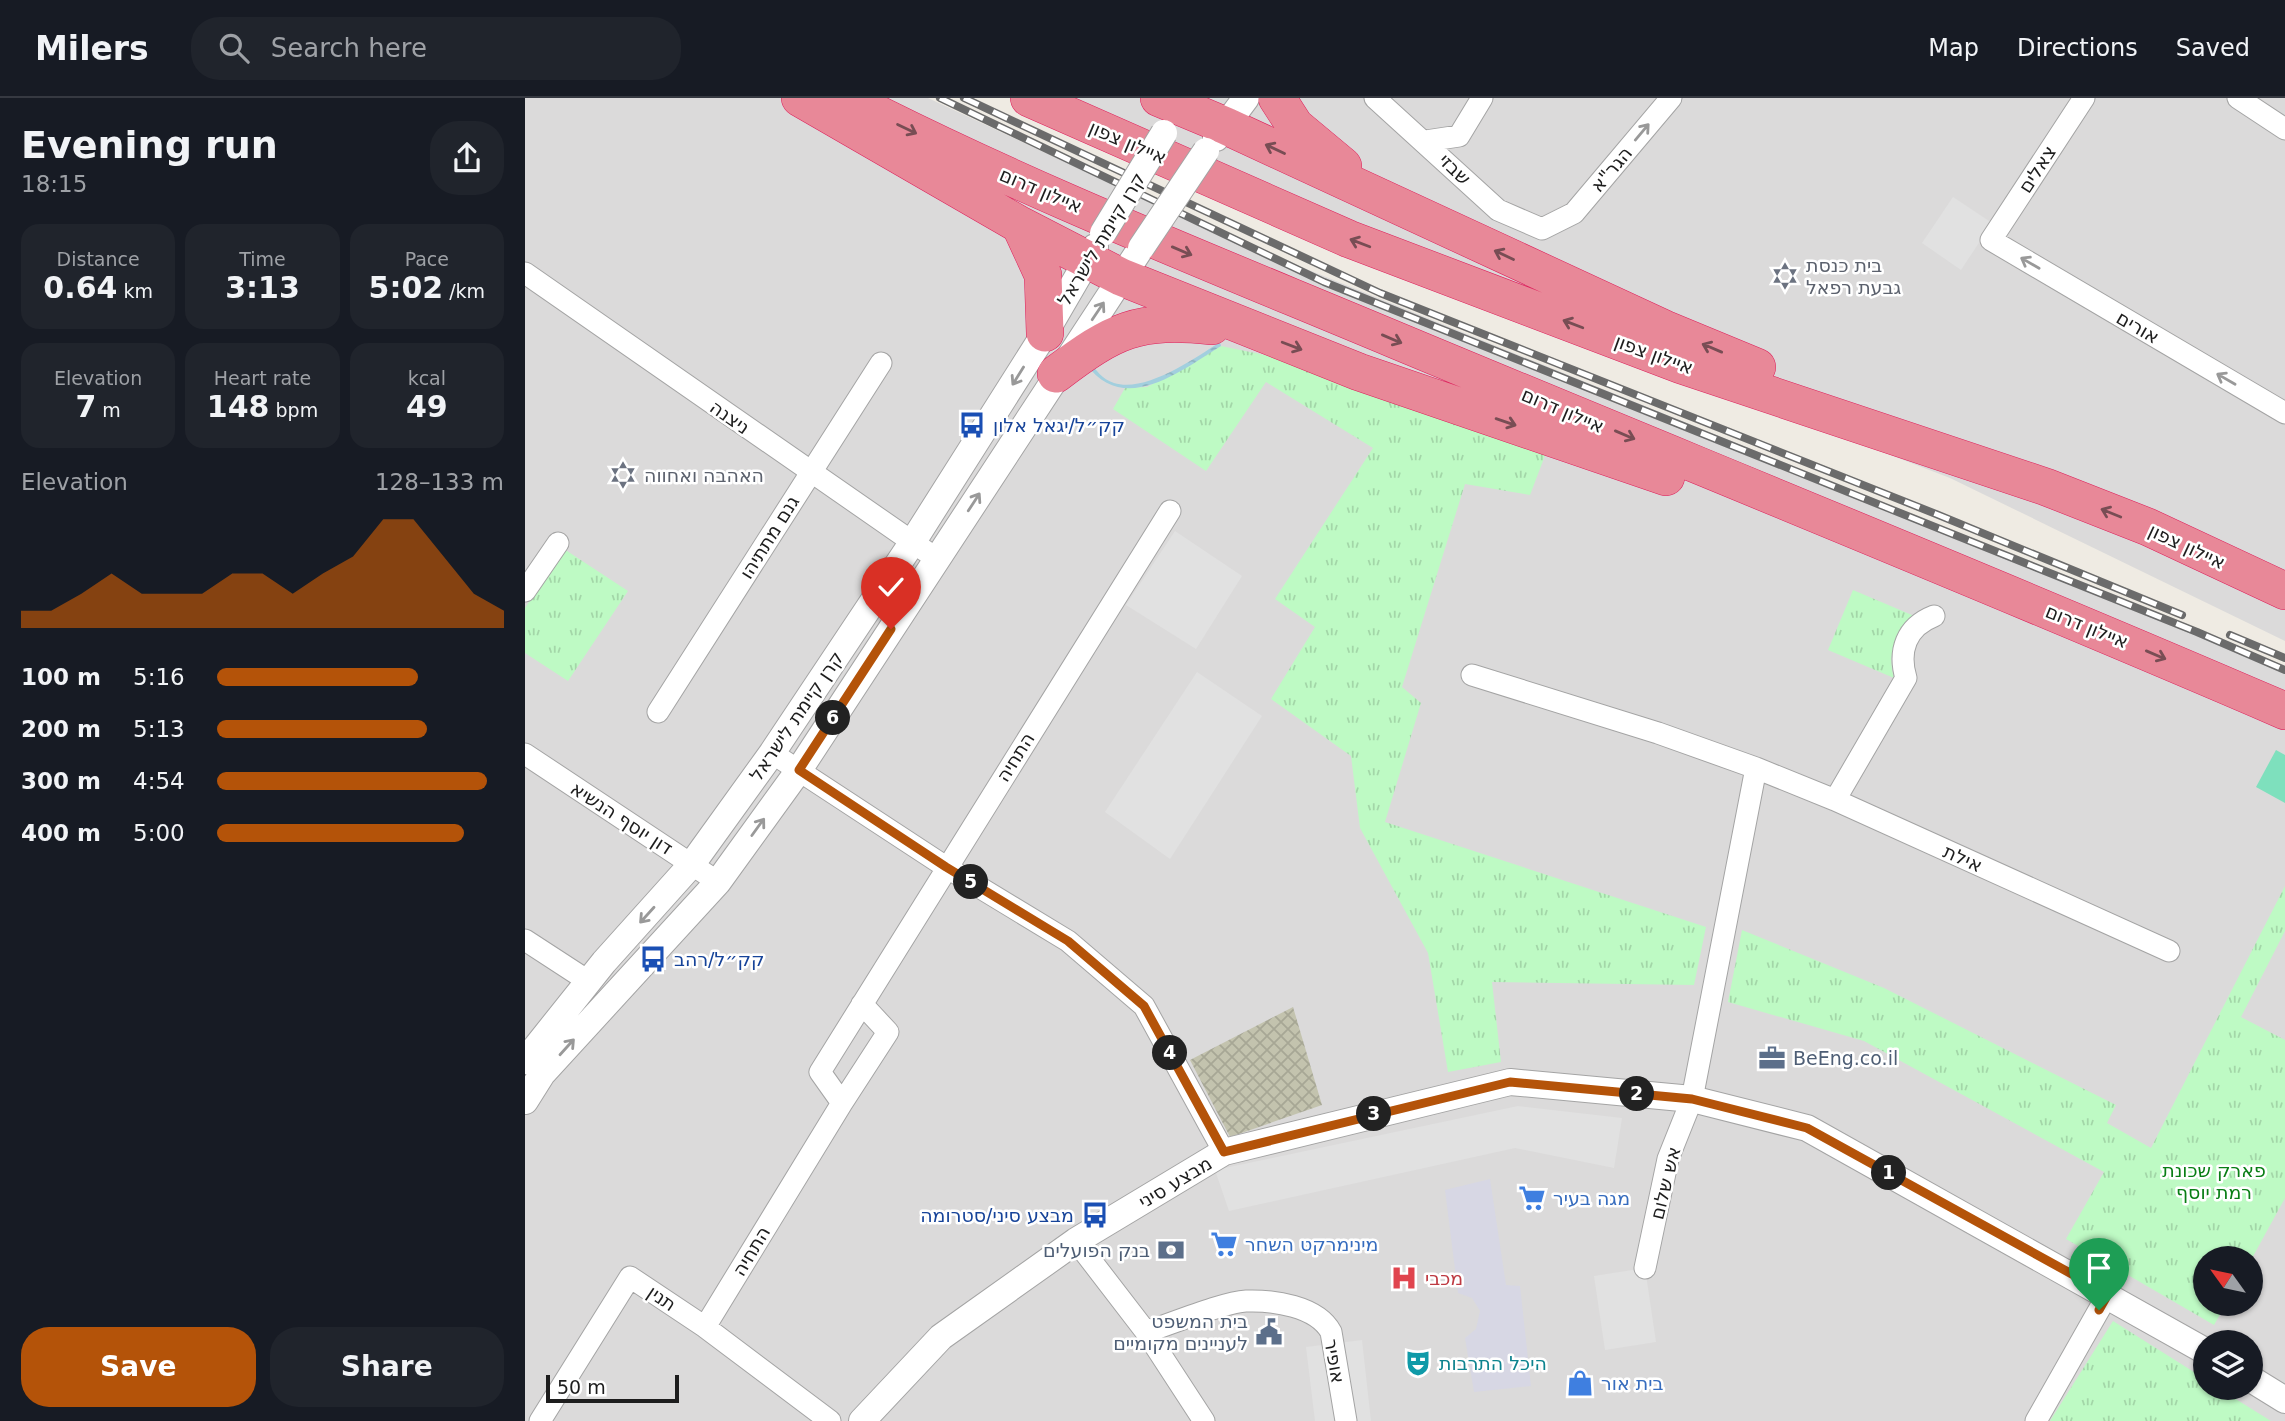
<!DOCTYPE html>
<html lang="en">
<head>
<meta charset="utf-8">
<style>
  :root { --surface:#171b24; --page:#20242c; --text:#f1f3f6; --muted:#9ea1a6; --line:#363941; --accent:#b45309 }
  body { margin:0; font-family:"DejaVu Sans",Heebo,sans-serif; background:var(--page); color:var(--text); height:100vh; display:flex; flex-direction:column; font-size:26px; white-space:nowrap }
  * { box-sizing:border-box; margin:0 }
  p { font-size:23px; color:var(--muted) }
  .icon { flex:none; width:38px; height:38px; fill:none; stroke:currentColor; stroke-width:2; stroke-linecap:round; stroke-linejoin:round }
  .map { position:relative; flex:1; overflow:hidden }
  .sheet { display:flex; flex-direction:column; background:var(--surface); width:525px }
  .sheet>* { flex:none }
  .needle { width:46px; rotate:303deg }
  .controls { position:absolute; left:1668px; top:1148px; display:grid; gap:14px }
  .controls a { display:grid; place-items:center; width:70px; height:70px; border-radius:50%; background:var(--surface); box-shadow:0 2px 5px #0004; font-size:35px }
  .scale { position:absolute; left:21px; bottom:18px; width:133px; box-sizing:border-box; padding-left:7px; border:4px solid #1d1d1d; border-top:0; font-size:19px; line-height:24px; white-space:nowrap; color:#1d1d1d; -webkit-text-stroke:5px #fff; paint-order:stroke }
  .pin { position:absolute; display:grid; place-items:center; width:60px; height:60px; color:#fff; margin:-72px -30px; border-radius:50% 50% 50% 0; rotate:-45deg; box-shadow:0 0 7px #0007 }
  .pin .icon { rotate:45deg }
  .km { position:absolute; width:35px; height:35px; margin:-18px; border-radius:50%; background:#222; color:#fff; font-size:19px; line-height:35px; text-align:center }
  .round { display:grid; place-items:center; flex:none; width:74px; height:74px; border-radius:28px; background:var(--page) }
  .head { display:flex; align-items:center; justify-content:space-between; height:119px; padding:0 21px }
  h1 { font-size:38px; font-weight:700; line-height:52px }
  .figures { display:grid; grid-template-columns:repeat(3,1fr); gap:10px; height:119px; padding:7px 21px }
  .figures div { display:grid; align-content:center; border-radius:18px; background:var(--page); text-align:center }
  .figures b { font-size:30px; font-weight:700 }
  .figures small { font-size:19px; font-weight:400 }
  .figures p { font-size:19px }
  .chart { height:196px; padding:14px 21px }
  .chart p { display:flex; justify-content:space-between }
  .chart svg { width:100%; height:126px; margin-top:7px; fill:var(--accent); opacity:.7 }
  .button { display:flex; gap:14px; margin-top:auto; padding:14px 21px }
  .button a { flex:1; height:80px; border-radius:28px; background:var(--accent); color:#fff; font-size:28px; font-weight:700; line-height:80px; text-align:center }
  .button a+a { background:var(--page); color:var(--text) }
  ul { padding:0 21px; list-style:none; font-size:23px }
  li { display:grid; grid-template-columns:112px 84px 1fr; align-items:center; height:52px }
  li i { height:18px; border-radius:9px; background:var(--accent) }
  header { display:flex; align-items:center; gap:42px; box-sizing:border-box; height:98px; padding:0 35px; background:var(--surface); border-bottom:2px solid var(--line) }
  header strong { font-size:33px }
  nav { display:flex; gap:38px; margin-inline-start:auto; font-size:24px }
  .search { width:490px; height:63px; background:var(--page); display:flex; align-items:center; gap:18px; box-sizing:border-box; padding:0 24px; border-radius:28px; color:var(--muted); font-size:26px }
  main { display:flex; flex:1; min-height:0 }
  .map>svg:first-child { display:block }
  .residential { fill:#dbdada; fill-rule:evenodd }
  .construction { fill:url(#construction-cross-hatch) }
  .park { fill:url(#park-tufts) }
  .pitch { fill:#7ee0bd }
  .parking { fill:#e1e1e1 }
  .plaza { fill:#d7d7e4 }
  .water { fill:url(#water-ripples) }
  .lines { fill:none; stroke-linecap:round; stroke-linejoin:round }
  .minor-casing { stroke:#a4a4a4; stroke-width:23 }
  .tertiary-casing { stroke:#a4a4a4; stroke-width:28 }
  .motorway-casing { stroke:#dd205c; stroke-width:38 }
  .minor { stroke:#fff; stroke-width:21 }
  .tertiary { stroke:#fff; stroke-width:26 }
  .motorway { stroke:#e88898; stroke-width:37 }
  .rail-casing { stroke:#6b6b6b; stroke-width:8 }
  .rail { stroke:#fff; stroke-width:5; stroke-dasharray:16; stroke-linecap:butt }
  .tertiary-bridge-casing { stroke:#a4a4a4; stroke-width:28; stroke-linecap:butt }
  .tertiary-bridge { stroke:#fff; stroke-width:26 }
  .oneway { stroke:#784d54 }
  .oneway2 { stroke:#999 }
  .route-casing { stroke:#fff; stroke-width:14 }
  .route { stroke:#b45309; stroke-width:9 }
  .labels { text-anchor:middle; stroke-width:5; stroke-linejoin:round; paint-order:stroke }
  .street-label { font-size:19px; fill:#1d1d1d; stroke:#fff }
  .worship-label { font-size:19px; fill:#5b616d; stroke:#fff; text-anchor:start }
  .transit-label { font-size:19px; fill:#164399; stroke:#fff; text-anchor:start }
  .service-label { font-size:19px; fill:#4e5e75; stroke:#fff; text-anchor:end }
  .park-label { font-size:19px; fill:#097e15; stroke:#fff }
  .shop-label { font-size:19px; fill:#366cbe; stroke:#fff; text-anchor:start }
  .health-label { font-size:19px; fill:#be3a42; stroke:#fff; text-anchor:start }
  .culture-label { font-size:19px; fill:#0d838f; stroke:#fff; text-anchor:start }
</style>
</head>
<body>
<header>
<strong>Milers</strong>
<div class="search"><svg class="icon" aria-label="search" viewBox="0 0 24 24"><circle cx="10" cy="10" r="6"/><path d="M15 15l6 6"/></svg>Search here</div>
<nav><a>Map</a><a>Directions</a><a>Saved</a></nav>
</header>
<main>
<section class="sheet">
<div class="head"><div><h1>Evening run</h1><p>18:15</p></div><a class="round"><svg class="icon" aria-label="share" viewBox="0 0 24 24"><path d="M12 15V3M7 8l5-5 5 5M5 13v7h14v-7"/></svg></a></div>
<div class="figures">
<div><p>Distance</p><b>0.64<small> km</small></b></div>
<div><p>Time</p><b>3:13</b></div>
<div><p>Pace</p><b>5:02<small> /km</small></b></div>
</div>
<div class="figures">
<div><p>Elevation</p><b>7<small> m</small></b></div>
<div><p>Heart rate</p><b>148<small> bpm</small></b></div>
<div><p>kcal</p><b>49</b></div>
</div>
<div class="chart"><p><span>Elevation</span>128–133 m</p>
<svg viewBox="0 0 160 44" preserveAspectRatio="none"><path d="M0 44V38L10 38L20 32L30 25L40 32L50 32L60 32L70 25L80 25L90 32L100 25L110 19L120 6L130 6L140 19L150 32L160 38V44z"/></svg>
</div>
<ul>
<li><b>100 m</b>5:16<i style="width:70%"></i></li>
<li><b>200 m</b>5:13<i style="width:73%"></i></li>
<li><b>300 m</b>4:54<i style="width:94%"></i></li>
<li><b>400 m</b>5:00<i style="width:86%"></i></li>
</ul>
<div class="button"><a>Save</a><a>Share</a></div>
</section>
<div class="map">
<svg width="1760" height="1323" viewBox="0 0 1760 1323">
  <defs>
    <pattern id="construction-cross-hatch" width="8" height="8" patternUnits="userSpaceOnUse" patternTransform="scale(1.75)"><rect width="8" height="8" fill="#c3c3ae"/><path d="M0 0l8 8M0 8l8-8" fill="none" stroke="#a7a795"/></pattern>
    <pattern id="park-tufts" width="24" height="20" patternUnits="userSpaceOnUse" patternTransform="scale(1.75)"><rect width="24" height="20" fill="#befac4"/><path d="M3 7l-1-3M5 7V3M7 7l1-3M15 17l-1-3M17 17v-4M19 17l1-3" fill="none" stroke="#a3d6a8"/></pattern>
    <pattern id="water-ripples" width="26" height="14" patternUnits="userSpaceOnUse" patternTransform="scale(1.75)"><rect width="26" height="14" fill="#a2cfde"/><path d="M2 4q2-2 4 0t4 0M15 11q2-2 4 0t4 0" fill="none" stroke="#8bb1be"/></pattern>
  </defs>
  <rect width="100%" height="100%" fill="#efebe3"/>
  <path class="residential" d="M0,0H403L690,134L1678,534L1760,573V1323H0ZM1680,1160H1726V1206H1680ZM1680,1244H1726V1290H1680Z
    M502,0H1760V543L1425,380L874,167Z"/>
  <path class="construction" d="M768,909L797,1007L705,1039L665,962Z"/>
  <path class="park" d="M696,248L750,259L1021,355L1005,397L940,386L877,589L896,605L860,724L1181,829L1169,887L967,884L976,964L923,974L903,855L835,730L826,658L746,601L790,529L750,501L848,350L741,284L681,373L588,311L600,290L622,289Z
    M39,451L103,493L43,583L0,555V510Z
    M1328,492L1394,520C1372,535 1361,553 1369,580L1303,552Z
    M1760,788V833L1716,919L1760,942V1100L1726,1162L1680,1160V1206H1701L1689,1227L1541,1141L1579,1074L1339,943L1203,904L1217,832L1359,890L1591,1007L1582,1025L1626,1050Z
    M1588,1223L1680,1281V1290H1693L1746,1323H1525Z"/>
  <path class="pitch" d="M1751,652L1760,657V705L1731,689Z"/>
  <path class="parking" d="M1428,99L1467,125L1436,172L1397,145Z
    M650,433L717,478L671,551L601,507Z
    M672,574L737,618L645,761L580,714Z
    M993,1008L1097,1020L1089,1070L990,1050L704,1113L690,1072Z
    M1120,1170L1131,1244L1080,1252L1069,1178Z
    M837,1242L846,1323H790L781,1249Z"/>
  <path class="plaza" d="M965,1081L981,1187L995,1188L1006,1288L949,1294L940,1240L951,1231L955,1213L947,1200L933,1195L920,1092Z"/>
  <path class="water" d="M695,244L696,248C654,274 599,318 561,266L564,263C571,272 577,281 589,285C620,295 669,261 695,244Z"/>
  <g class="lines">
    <g class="minor-casing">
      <path id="minor" d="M850,0L973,112L1017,131L1049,115L1146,0
        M1559,0L1466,142L1760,315
        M1713,0L1760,31
        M901,43L934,38L957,0
        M0,175L412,461
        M0,493L33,445
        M947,577L1133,635L1231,670L1310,702L1644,853
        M133,614L356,265
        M247,655L421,769L543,843L619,908L699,1054
        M0,656L193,784
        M1310,702L1381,580C1373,553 1381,529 1409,518
        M0,842L63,883
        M317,1005L363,934L337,906
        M551,1143L621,1234L679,1323
        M1120,1170L1143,1061L1167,1001L1231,670
        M180,1229L317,1005L295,974L645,413
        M621,1234C646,1226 699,1204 721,1203C748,1202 792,1208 806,1234L821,1323
        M15,1323L105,1179L180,1229L305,1323
        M1511,1323L1583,1196"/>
    </g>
    <g class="tertiary-casing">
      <path id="tertiary" d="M691,40L721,0
        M0,963L79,864L167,766L247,655L387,445L520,235L570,149
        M0,1003L17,976L193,784L274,672L616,150
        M1726,1281L1760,1302
        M337,1323L416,1239L551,1143L699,1054L985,984L1167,1001L1282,1030L1680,1253"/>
    </g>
    <g class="motorway-casing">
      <path id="motorway" d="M275,0L495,127L596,179L834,274L1141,379
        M321,0C498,91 684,164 868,241C1165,365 1464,485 1760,613
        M504,0L824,141L1156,267L1521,389L1623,429L1760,493
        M634,0L701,28L1140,231L1232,269
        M752,0L770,28L818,68
        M495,127L518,177L520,235
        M531,276C589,232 613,220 687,228"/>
    </g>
    <use href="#minor" class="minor"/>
    <use href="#tertiary" class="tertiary"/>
    <use href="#motorway" class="motorway"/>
    <g class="rail-casing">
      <path id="rail" d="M415,0L799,184L1672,534L1760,572
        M439,0L855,195L1411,416L1657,517
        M1705,537L1760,560"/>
    </g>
    <use href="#rail" class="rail"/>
    <g class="tertiary-bridge-casing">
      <path id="tertiary-bridge" d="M578,135L639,35
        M616,150L681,53"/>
    </g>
    <use href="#tertiary-bridge" class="tertiary-bridge"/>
  </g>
  <defs><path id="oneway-shaft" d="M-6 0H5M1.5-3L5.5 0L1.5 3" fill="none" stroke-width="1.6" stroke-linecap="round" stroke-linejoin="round" transform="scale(1.75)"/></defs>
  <g class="oneway">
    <use href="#oneway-shaft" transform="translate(382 31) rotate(26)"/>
    <use href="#oneway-shaft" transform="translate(750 51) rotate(-155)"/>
    <use href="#oneway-shaft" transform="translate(835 145) rotate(-159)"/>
    <use href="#oneway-shaft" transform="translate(657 153) rotate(23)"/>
    <use href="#oneway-shaft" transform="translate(979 157) rotate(-155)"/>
    <use href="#oneway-shaft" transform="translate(1048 226) rotate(-159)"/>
    <use href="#oneway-shaft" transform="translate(867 241) rotate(23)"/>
    <use href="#oneway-shaft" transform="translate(767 248) rotate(21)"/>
    <use href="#oneway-shaft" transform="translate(1187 250) rotate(-157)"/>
    <use href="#oneway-shaft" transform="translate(981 324) rotate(19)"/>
    <use href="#oneway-shaft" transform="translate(1100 337) rotate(23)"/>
    <use href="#oneway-shaft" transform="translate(1586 415) rotate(-158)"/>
    <use href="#oneway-shaft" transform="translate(1631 557) rotate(23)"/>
  </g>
  <g class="oneway2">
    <use href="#oneway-shaft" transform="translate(1117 34) rotate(-50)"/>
    <use href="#oneway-shaft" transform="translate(1505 165) rotate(-150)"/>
    <use href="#oneway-shaft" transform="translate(573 213) rotate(-56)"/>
    <use href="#oneway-shaft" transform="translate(493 278) rotate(122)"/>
    <use href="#oneway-shaft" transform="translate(1701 281) rotate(-150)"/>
    <use href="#oneway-shaft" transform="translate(449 404) rotate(-57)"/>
    <use href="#oneway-shaft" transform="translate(233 729) rotate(-54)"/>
    <use href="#oneway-shaft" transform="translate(122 817) rotate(132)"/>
    <use href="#oneway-shaft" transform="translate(42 949) rotate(-48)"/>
  </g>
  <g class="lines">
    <g class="route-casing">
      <path id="route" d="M366,531L274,672L421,769L543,843L619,908L699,1054L985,984L1167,1001L1282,1030L1583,1196L1574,1212"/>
    </g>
    <use href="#route" class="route"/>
  </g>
  <defs>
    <g id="synagogue-bare" transform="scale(2.1)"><path d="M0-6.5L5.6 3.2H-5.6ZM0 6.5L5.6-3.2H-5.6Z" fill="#6b7280" stroke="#fff" stroke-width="2.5" paint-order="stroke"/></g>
    <g id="bus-bare" transform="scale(2.1)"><path d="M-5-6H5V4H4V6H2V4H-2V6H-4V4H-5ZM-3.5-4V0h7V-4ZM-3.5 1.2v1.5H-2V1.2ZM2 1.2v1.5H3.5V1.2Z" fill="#1a4fb4" stroke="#fff" stroke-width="2.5" paint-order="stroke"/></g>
    <g id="office-bare" transform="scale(2.1)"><path d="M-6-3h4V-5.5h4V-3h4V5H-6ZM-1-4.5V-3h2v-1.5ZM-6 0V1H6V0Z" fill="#5c6f8a" stroke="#fff" stroke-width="2.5" paint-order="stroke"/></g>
    <g id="supermarket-bare" transform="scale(2.1)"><path d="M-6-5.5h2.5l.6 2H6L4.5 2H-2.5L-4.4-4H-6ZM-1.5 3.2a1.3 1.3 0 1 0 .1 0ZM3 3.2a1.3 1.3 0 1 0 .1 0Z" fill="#3f7fe0" stroke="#fff" stroke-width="2.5" paint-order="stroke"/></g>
    <g id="bank-bare" transform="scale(2.1)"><path d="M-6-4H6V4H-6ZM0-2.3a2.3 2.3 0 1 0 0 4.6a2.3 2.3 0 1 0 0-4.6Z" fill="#5c6f8a" stroke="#fff" stroke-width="2.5" paint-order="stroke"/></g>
    <g id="hospital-bare" transform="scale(2.1)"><path d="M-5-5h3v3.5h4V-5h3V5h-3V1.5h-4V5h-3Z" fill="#e0444e" stroke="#fff" stroke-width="2.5" paint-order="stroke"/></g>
    <g id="civic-bare" transform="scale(2.1)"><path d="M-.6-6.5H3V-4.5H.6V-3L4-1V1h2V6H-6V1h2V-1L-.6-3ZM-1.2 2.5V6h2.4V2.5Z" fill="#5c6f8a" stroke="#fff" stroke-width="2.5" paint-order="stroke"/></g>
    <g id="theatre-bare" transform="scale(2.1)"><path d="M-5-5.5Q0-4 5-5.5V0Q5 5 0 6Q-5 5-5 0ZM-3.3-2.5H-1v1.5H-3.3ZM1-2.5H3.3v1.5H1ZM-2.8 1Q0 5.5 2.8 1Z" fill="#0f9aa8" stroke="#fff" stroke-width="2.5" paint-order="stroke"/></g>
    <g id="shop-bare" transform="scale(2.1)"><path d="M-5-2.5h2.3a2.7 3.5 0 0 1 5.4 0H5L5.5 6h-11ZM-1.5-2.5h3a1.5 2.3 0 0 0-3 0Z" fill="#3f7fe0" stroke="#fff" stroke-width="2.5" paint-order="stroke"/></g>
  </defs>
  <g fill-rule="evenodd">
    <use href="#synagogue-bare" x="1260" y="178"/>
    <use href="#bus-bare" x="447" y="327"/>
    <use href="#synagogue-bare" x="98" y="377"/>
    <use href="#bus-bare" x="128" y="861"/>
    <use href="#office-bare" x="1247" y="960"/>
    <use href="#supermarket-bare" x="1007" y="1100"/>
    <use href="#bus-bare" x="570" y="1117"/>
    <use href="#supermarket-bare" x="699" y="1146"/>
    <use href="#bank-bare" x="646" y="1152"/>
    <use href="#hospital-bare" x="879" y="1180"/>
    <use href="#civic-bare" x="744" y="1234"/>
    <use href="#theatre-bare" x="893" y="1265"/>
    <use href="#shop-bare" x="1055" y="1285"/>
  </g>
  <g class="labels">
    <g class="street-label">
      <text transform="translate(603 44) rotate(23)" y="7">איילון צפון</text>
      <text transform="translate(930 71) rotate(44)" y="7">שבזי</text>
      <text transform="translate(1086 71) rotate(-50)" y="7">הגר"א</text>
      <text transform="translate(1512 71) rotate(-57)" y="7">צאלים</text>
      <text transform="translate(516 92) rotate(23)" y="7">איילון דרום</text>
      <text transform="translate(576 141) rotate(-59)" y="7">קרן קיימת לישראל</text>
      <text transform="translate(1613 229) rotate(30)" y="7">אורים</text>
      <text transform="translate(1129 256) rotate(20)" y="7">איילון צפון</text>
      <text transform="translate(1038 312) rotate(23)" y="7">איילון דרום</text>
      <text transform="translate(205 319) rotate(35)" y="7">ניצנה</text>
      <text transform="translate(244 439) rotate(-58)" y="7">גנם מתתיהו</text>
      <text transform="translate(1662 448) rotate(25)" y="7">איילון צפון</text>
      <text transform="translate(1562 528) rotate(22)" y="7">איילון דרום</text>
      <text transform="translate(271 618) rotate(-56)" y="7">קרן קיימת לישראל</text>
      <text transform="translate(490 659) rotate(-58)" y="7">התחיה</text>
      <text transform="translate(97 720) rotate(33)" y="7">דון יוסף הנשיא</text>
      <text transform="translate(1438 760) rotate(24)" y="7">אילת</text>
      <text transform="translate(650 1084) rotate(-31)" y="7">מבצע סיני</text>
      <text transform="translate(1140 1085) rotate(-76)" y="7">אש שלום</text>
      <text transform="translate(226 1153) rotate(-59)" y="7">התחיה</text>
      <text transform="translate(137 1200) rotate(34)" y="7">תנין</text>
      <text transform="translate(810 1263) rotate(80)" y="7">אופיר</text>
    </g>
    <g class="worship-label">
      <text x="1281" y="174">בית כנסת<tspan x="1281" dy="22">גבעת רפאל</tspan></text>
      <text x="119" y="384">האהבה ואחווה</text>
    </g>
    <g class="transit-label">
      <text x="468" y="334">קק״ל/יגאל אלון</text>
      <text x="149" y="868">קק״ל/רהב</text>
      <text x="549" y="1124" text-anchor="end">מבצע סיני/סטרומה</text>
    </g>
    <g class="service-label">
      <text x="1268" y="967" text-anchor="start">BeEng.co.il</text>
      <text x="625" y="1159">בנק הפועלים</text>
      <text x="723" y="1230">בית המשפט<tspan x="723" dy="22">לעניינים מקומיים</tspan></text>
    </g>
    <g class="park-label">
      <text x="1689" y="1079">פארק שכונת<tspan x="1689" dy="22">רמת יוסף</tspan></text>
    </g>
    <g class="shop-label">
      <text x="1028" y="1107">מגה בעיר</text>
      <text x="720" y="1153">מינימרקט השחר</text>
      <text x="1076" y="1292">בית אור</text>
    </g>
    <g class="health-label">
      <text x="900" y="1187">מכבי</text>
    </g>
    <g class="culture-label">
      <text x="914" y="1272">היכל התרבות</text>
    </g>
  </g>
</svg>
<div class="controls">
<a><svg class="needle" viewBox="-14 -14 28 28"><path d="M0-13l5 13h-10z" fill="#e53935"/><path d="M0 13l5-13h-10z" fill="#9ea1a6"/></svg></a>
<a><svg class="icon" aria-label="layers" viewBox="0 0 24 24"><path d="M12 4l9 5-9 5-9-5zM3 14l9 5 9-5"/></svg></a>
</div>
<div class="scale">50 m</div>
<div class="pin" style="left:1574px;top:1212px;background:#1e9e55"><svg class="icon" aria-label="arrive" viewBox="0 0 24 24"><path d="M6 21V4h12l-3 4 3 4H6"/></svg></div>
<div class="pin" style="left:366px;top:531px;background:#d93025"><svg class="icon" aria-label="check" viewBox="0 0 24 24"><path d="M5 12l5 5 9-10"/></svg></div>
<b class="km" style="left:1364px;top:1075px">1</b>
<b class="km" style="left:1112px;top:996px">2</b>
<b class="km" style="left:849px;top:1016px">3</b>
<b class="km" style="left:645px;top:955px">4</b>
<b class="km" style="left:446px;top:784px">5</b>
<b class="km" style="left:308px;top:620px">6</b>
</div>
</main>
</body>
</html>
